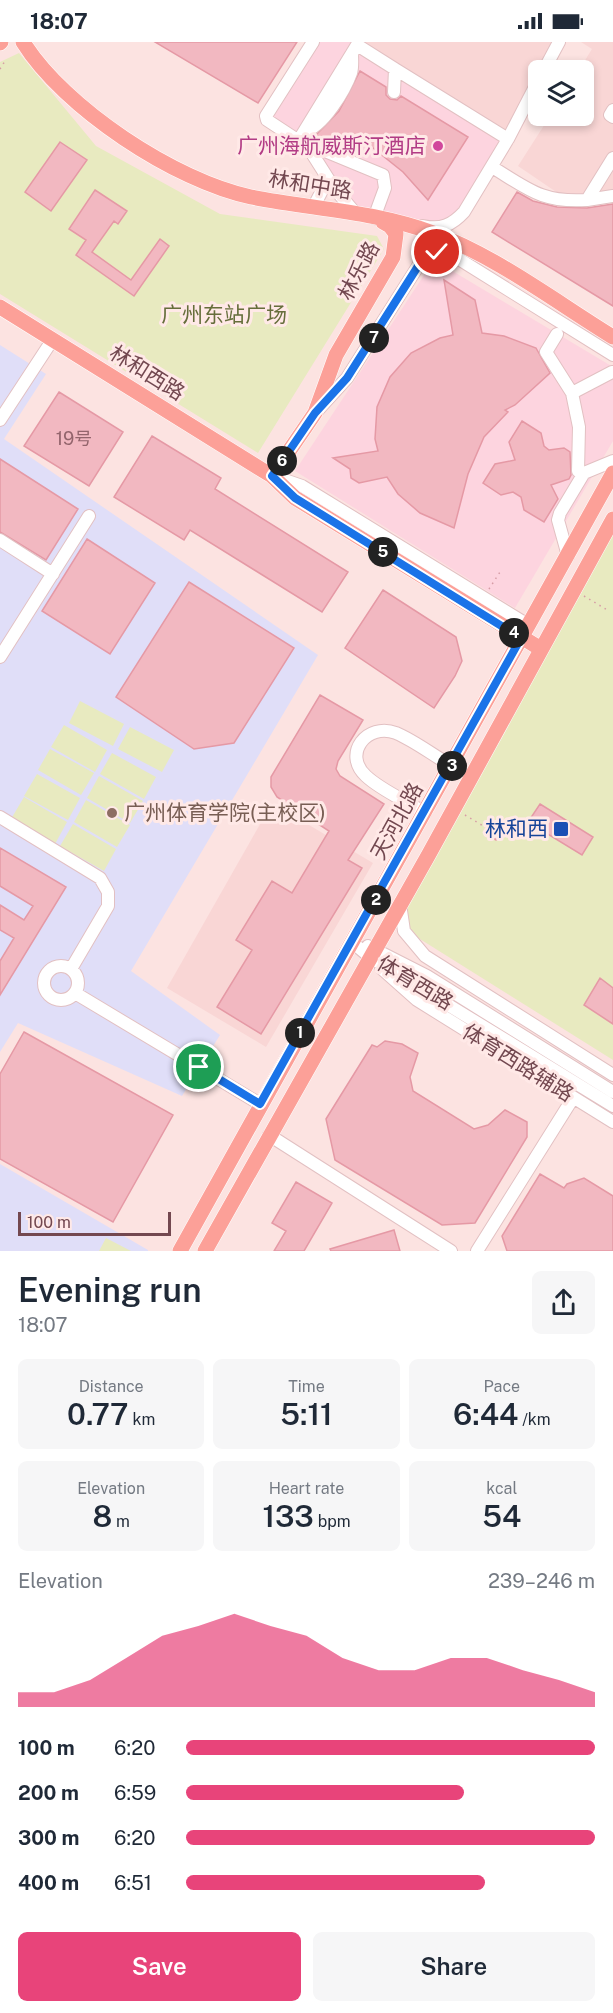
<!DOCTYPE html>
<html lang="en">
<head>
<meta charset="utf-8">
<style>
  :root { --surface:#fff; --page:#f6f6f7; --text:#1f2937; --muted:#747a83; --accent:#e8447a }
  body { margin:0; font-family:"Public Sans","Noto Sans SC",sans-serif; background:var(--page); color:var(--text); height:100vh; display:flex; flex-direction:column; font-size:22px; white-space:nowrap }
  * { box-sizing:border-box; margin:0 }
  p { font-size:20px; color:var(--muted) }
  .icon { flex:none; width:33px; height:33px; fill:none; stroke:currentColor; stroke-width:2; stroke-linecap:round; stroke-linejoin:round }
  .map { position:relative; height:1209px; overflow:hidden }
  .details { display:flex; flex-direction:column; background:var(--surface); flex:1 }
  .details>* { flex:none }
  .controls { position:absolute; left:528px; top:18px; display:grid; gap:12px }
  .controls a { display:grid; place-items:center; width:66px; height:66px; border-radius:9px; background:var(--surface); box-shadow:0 3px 9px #0003; font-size:30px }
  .scale { position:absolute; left:18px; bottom:15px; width:153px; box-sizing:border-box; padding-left:6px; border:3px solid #734850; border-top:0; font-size:16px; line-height:21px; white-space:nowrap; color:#734850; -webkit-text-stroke:4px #ffe9e7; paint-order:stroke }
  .pin { position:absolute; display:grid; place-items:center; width:51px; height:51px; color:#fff; margin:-26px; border:3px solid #fff; border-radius:50%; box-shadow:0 2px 6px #0007 }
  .km { position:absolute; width:30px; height:30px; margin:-15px; border-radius:50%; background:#222; color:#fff; font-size:16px; line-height:30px; text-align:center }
  .round { display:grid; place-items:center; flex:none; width:63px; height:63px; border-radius:9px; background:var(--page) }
  .headline { display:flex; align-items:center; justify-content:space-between; height:102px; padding:0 18px }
  h1 { font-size:33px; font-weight:600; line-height:45px }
  .figures { display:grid; grid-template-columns:repeat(3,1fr); gap:9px; height:102px; padding:6px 18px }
  .figures div { display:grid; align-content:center; border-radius:9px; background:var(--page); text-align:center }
  .figures b { font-size:30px; font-weight:600 }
  .figures small { font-size:16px; font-weight:400 }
  .figures p { font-size:16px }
  .chart { height:168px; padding:12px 18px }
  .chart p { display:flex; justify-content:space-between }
  .chart svg { width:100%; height:108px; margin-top:6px; fill:var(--accent); opacity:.7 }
  .primary-button { display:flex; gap:12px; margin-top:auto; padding:12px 18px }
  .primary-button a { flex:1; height:69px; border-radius:9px; background:var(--accent); color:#fff; font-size:24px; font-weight:600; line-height:69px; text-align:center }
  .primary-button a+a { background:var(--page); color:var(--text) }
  ul { padding:0 18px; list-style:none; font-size:20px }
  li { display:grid; grid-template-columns:96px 72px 1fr; align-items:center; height:45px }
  li i { height:15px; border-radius:8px; background:var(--accent) }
  .status { display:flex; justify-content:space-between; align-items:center; height:42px; padding:0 30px; background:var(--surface); direction:ltr }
  .status svg { height:16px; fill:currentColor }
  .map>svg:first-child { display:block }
  .residential { fill:#f9d6d5 }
  .commercial { fill:#fdd4df }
  .education { fill:#e0def8 }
  .green { fill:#e8eac0 }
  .building { fill:#f2b8c1; stroke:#e599a5; stroke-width:1.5 }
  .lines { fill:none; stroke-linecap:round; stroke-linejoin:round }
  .minor-casing { stroke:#e2c0c2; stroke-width:14 }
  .major-casing { stroke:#fff; stroke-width:16 }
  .path { stroke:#d69ca5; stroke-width:1.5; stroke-dasharray:1.5 4.5; stroke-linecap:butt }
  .minor { stroke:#fff; stroke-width:12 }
  .major { stroke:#fca098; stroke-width:15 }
  .route-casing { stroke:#fff; stroke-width:12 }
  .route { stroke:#1a73e8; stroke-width:8 }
  .hotel-dot { fill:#d1479c; stroke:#ffe9e7; stroke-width:2 }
  .education-dot { fill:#8d6e63; stroke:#ffe9e7; stroke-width:2 }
  .transit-dot { fill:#1a4fb4; stroke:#ffe9e7; stroke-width:2 }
  .labels { text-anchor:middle; stroke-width:6; stroke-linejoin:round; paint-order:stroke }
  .number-label { font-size:18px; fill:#93646c }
  .hotel-label { font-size:21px; fill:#b23c85; stroke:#ffe9e7; text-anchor:end }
  .street-label { font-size:21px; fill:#734850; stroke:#ffe9e7 }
  .park-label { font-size:21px; fill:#666e3b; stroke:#ffe9e7 }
  .education-label { font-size:21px; fill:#785e54; stroke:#ffe9e7; text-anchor:start }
  .transit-label { font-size:21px; fill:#164399; stroke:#ffe9e7; text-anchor:end }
</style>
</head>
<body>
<div class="status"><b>18:07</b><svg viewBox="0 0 49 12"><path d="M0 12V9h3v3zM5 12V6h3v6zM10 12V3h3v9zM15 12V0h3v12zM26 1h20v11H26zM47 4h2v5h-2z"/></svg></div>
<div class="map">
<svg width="613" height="1209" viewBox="0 0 613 1209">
  <rect width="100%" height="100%" fill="#fce3e1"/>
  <path class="residential" d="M360,0H553L507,89Z
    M581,0H613V147L568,158L518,124L550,74H584V28H579L592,7Z
    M272,761L373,821L266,1005L167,946Z"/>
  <path class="commercial" d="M317,0H360L507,89L465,160L453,174L439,181L357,166L326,130L269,76Z
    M434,218L613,325V399L515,566L295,429Z"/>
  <path class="education" d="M0,303L46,332L4,397L318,613L131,929L220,993L182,1054L18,981L0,1010Z
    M0,1122L148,1208V1209H0Z"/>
  <path class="green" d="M19,11L96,104L220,172L377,194L384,207L258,411L0,252V20Z
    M613,490V1018L388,877Z
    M80,659L124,682L113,704L69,681Z
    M64,683L107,708L95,730L51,705Z
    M130,685L174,708L162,730L118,707Z
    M50,707L94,731L81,753L38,728Z
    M112,711L156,735L144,757L100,732Z
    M37,732L80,756L68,778L24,754Z
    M99,734L143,759L130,781L87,756Z
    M24,755L67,780L55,802L11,777Z
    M86,758L130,783L117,805L74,780Z
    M73,782L116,807L104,829L60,804Z
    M106,1196L131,1209H99Z"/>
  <path class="building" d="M155,0H297L258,61Z
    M360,29L386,45V53L390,57L397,58L401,54L468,95L428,158L403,130L368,102L352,100L332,103L316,93L339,69Z
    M60,100L87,118L51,169L25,150Z
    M95,148L127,169L118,182L114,179L92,210L131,238L160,197L169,204L134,254L76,213L86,198L69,187Z
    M517,150L533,159L557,165L587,166L613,162V264L492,190Z
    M444,238L475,258L482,291L504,294L536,306L550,331L515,363L505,368L508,370L484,395L468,432L454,486L420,471L398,452L387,435L359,441L351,436L350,427L333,416L378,409L375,397L377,365L390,335L411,311L440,296L453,293Z
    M59,350L123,390L89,444L24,404Z
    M522,379L541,391L544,404L549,408L564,406L570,410L571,433L569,437L551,443L558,457L544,480L524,468L521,455L513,450L501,453L483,441L495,422L515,418L509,400Z
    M152,394L221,436L215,447L348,530L322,570L190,488L184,498L114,455Z
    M0,417L78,467L46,518L0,490Z
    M87,497L155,541L110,612L42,569Z
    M189,540L294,606L234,701L194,707L116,655Z
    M383,548L456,595L462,619L455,634L434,666L345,606Z
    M320,653L363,678L338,719L336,727L340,734L384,762L348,818L362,826L261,992L217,965L252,908L236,898L272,839L292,851L329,789L277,755L271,745V735Z
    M540,762L593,795L582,813L528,780Z
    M499,777L506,781L496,798L489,794Z
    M0,806L66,845L0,953V919L14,896L0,888V863L24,878L33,864L0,844Z
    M600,936L613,946V982L584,963Z
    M24,990L173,1073L113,1180L0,1117V1032Z
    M385,999L402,1002L418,1011L410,1035L413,1049L474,1087L488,1083L505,1068L527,1080V1095L475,1181L442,1183L335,1118L326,1077L372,1003L377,1005Z
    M540,1132L564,1146L567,1142L584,1136L613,1154V1209H507L502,1194Z
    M296,1140L332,1161L304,1209H274L286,1189L272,1181Z
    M394,1188L400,1209H331L330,1207Z"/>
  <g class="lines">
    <g class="minor-casing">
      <path id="minor" d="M313,0L266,74L267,78L308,105L334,146L356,172
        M395,27L508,97
        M544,28L559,0
        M613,68L610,73L613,75
        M305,89C323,85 345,48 351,31C353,25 352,17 352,11
        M302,93L357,3L395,27L394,50
        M298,98L302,93L325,109L383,133L385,146L374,176L379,177
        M492,125C528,147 542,161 587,158L613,116
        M587,158L613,154
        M314,164L328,137
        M423,184C441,188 452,183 464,170L508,97L538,39
        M557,292L546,310L572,351
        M317,369L347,336L420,221L437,210L454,214L613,313
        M0,378L53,297
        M578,429L579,385L572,351L612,330
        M273,434L302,444L528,583
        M0,498L53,532
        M568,514L558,478L560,471L584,431L613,419
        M0,615L89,474
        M425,771C407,759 382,749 366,734C342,712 367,680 396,691C415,699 434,714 452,724
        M0,775L100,836L108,850V864L71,927
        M400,862L404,889L425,914L613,1033
        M352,900L370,915L613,1064
        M368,904L427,934L613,1050
        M44 941a17 17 0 1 1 34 0a17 17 0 1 1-34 0Z
        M381,926L417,958L613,1080
        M75,951L260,1062
        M269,1093L451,1209
        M477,1209L573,1056"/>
    </g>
    <g class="major-casing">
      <path id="major" d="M23,0C64,66 175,139 251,155C311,167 375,169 433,191C496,214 556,260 613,295
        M0,1L1,0
        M0,265L272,434L295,456L541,607
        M272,434L315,371L336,313L393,215L396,192L390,184L383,180
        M180,1209L613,431
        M205,1209L429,812L613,477"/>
    </g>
    <path class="path" d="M0,27L5,19
      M489,547L502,527
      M584,554L609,569
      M465,773L495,791"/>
    <use href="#minor" class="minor"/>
    <use href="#major" class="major"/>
  </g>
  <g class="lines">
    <g class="route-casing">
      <path id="route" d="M199,1025L260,1062L521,596L295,456L272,434L315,371L347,336L420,221L437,210"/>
    </g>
    <use href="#route" class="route"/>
  </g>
  <circle class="hotel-dot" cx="438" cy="104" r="6"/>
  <circle class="education-dot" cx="112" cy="771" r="6"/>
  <rect class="transit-dot" x="553" y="779" width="16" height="16" rx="3"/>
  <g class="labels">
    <g class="number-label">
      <text x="74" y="403">19号</text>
    </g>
    <g class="hotel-label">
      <text x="426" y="111">广州海航威斯汀酒店</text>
    </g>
    <g class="street-label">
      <text transform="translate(310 143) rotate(9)" y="7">林和中路</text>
      <text transform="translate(359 229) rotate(-62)" y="7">林乐路</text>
      <text transform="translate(147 331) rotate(32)" y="7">林和西路</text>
      <text transform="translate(397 779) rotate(-61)" y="7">天河北路</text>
      <text transform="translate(415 941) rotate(31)" y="7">体育西路</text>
      <text transform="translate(518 1021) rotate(32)" y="7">体育西路辅路</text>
    </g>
    <g class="park-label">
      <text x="224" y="280">广州东站广场</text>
    </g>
    <g class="education-label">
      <text x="124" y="778">广州体育学院(主校区)</text>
    </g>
    <g class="transit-label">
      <text x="548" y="794">林和西</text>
    </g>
  </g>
</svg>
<div class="controls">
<a><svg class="icon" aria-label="layers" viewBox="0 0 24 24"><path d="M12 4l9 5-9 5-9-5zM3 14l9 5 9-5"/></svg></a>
</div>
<div class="scale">100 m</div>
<div class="pin" style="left:199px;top:1025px;background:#1e9e55"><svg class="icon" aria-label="arrive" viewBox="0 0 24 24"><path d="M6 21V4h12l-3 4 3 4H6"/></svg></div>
<div class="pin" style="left:437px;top:210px;background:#d93025"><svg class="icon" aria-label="check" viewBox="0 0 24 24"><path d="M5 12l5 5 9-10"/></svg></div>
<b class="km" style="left:300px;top:991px">1</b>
<b class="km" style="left:376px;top:858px">2</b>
<b class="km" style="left:452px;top:724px">3</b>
<b class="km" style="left:514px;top:591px">4</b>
<b class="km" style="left:383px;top:510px">5</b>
<b class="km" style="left:282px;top:419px">6</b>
<b class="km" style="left:374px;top:296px">7</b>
</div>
<section class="details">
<div class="headline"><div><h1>Evening run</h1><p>18:07</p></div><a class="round"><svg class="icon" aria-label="share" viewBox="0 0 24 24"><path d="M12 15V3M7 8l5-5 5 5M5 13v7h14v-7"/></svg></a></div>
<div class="figures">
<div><p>Distance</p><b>0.77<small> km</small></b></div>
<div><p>Time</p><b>5:11</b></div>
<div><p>Pace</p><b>6:44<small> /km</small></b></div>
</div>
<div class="figures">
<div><p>Elevation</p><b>8<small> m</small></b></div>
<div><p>Heart rate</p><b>133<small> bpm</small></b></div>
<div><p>kcal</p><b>54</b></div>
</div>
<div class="chart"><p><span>Elevation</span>239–246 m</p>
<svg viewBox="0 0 160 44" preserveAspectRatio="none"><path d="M0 44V38L10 38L20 33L30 24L40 15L50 11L60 6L70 11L80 15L90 24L100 29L110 29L120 24L130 24L140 29L150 33L160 38V44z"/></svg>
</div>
<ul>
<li><b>100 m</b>6:20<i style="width:100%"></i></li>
<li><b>200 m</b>6:59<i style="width:68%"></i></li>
<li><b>300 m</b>6:20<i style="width:100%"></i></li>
<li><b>400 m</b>6:51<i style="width:73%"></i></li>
</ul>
<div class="primary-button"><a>Save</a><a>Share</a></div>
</section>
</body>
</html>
